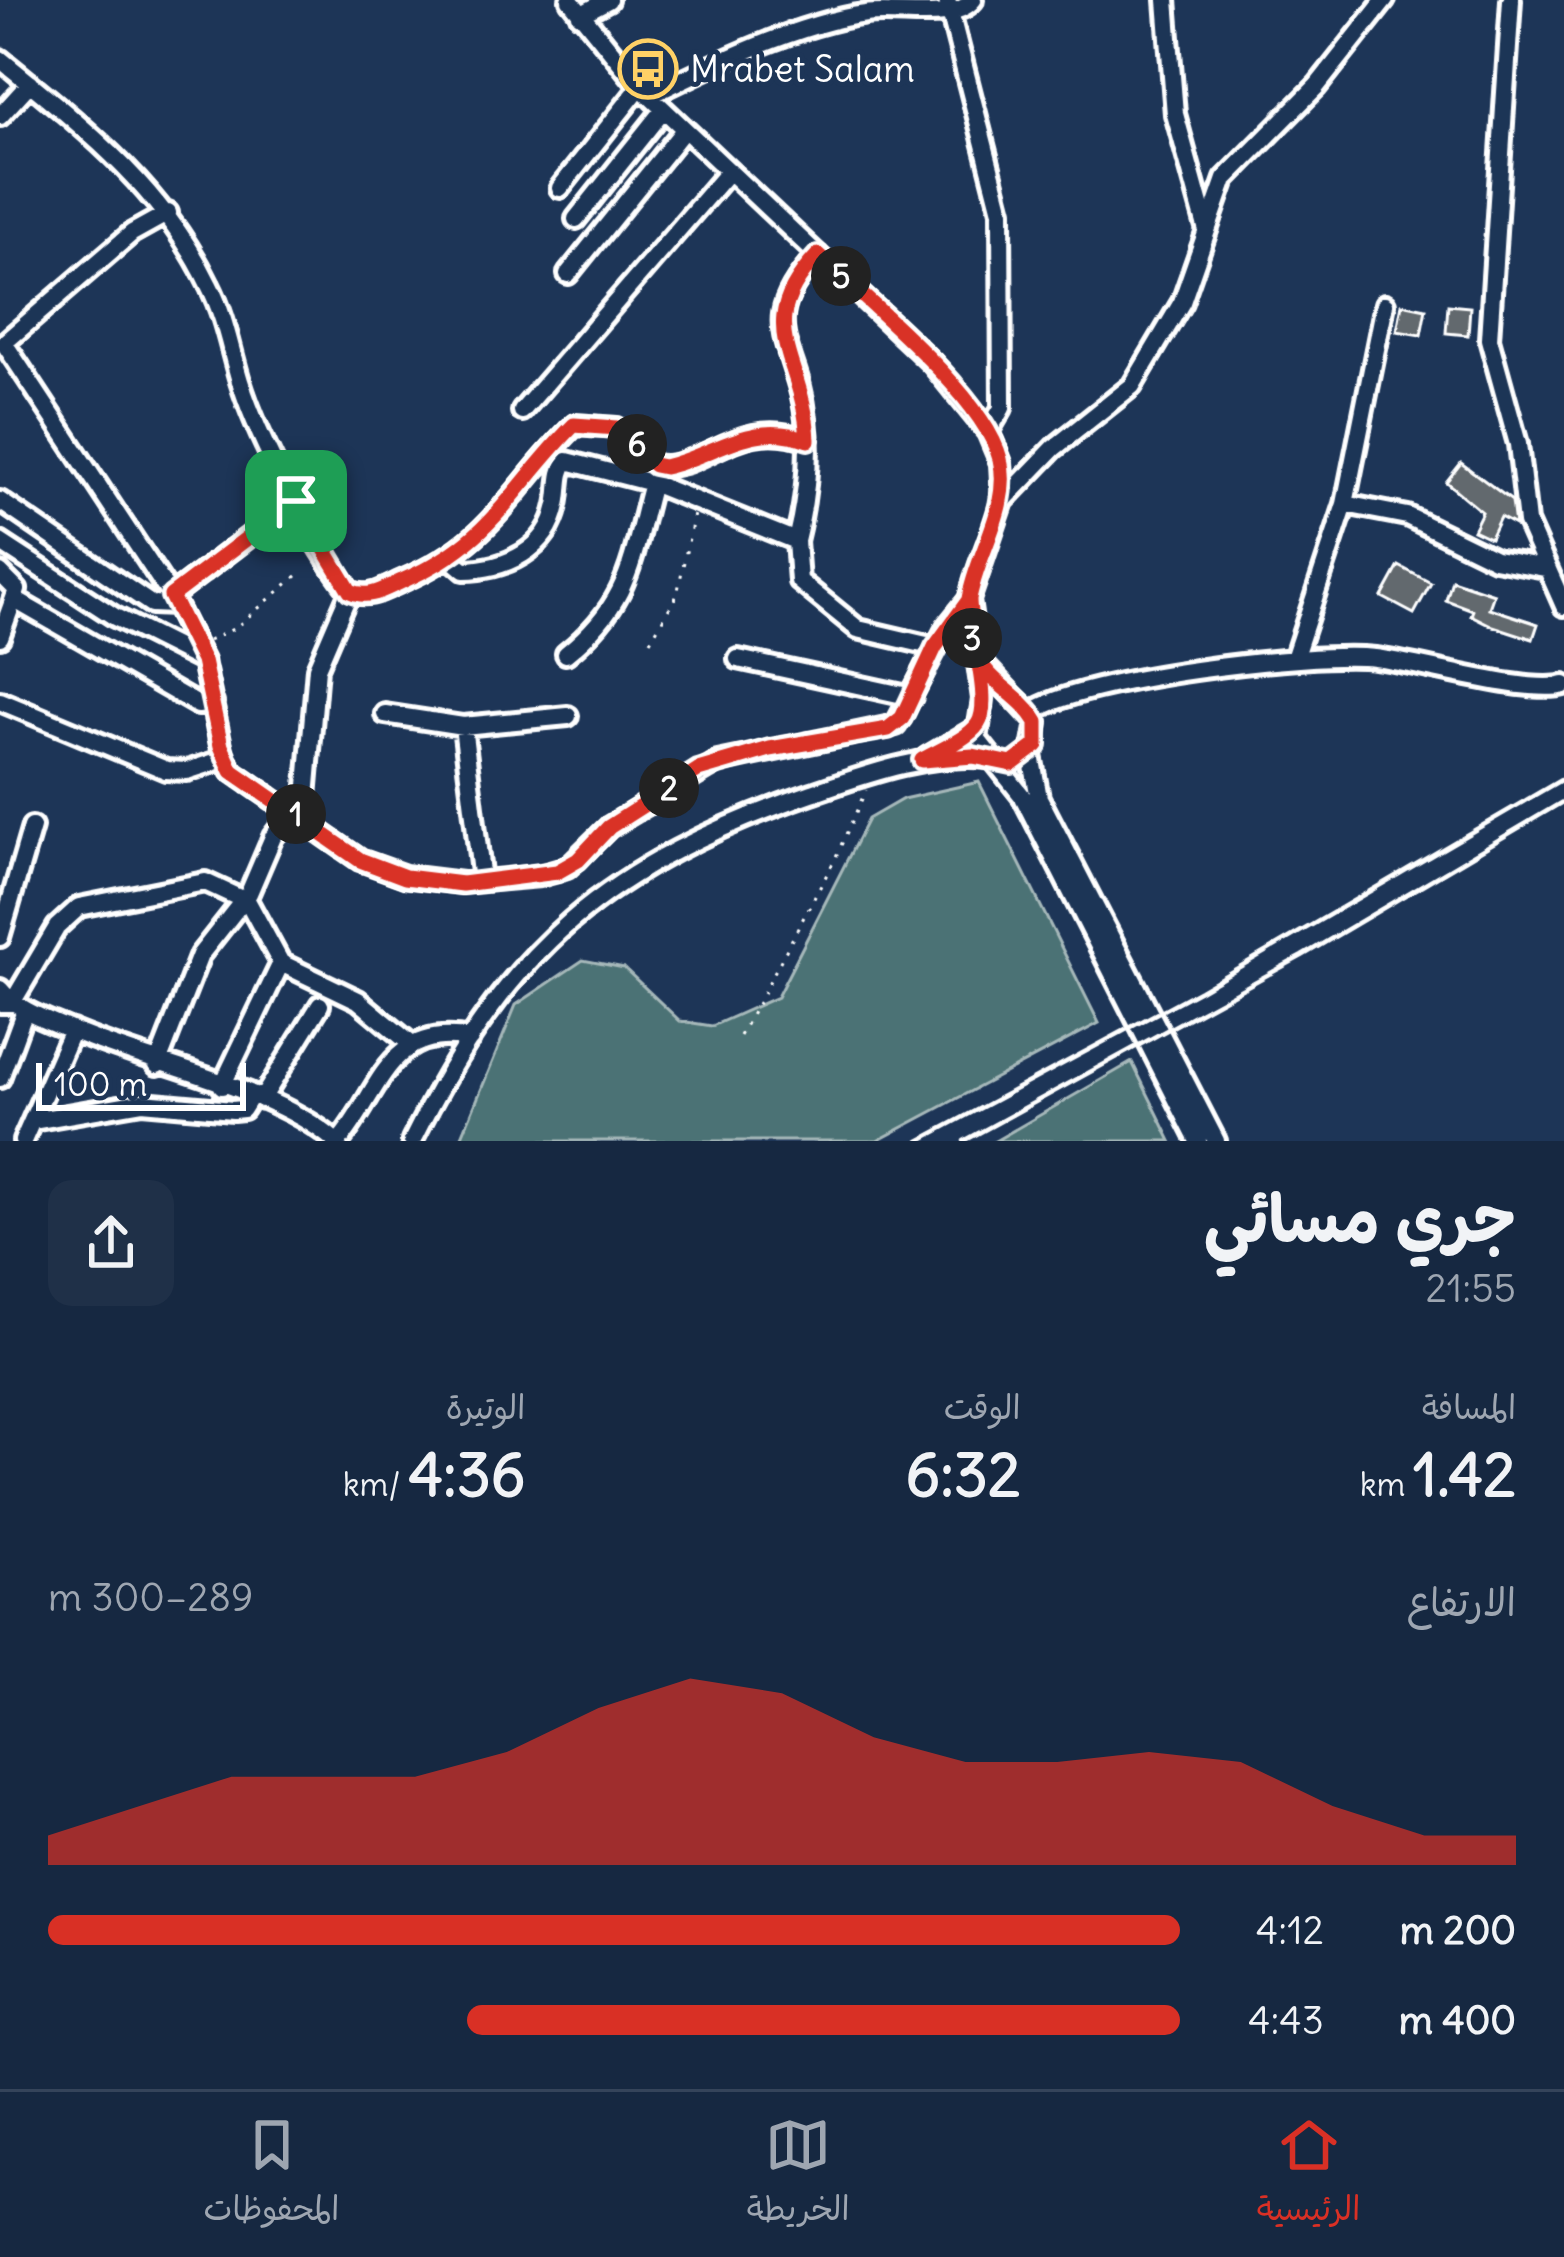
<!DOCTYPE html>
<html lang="ar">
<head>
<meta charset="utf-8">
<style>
  :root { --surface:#162841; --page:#1f3048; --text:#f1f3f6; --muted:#9ea6b1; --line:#35445a; --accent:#d93025 }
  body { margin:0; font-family:Delius,"Playpen Sans Arabic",sans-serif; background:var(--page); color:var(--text); direction:rtl; height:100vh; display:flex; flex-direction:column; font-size:45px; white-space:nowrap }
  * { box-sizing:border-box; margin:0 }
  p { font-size:39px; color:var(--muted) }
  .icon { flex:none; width:66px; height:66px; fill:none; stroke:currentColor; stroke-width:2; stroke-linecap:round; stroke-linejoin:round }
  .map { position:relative; height:1141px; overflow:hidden; direction:ltr }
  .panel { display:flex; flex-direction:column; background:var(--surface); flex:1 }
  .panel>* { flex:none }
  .scale { position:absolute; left:36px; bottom:30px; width:210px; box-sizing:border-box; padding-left:12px; border:6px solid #fff; border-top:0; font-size:33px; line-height:42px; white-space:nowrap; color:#fff; -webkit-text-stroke:9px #1d3557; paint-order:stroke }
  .pin { position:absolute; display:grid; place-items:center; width:102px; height:102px; color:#fff; margin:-51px; border-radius:24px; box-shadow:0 6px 18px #0006 }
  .km { position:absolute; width:60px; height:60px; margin:-30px; border-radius:50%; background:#222; color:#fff; font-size:33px; line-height:60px; text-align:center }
  .round { display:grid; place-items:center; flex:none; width:126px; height:126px; border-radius:24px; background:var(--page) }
  .overview { display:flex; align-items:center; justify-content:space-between; height:204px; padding:0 48px }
  h1 { font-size:66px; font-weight:700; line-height:90px }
  .stats { display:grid; grid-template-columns:repeat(3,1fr); gap:18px; height:204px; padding:12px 48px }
  .stats div { display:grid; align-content:center }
  .stats b { font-size:60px; font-weight:700 }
  .stats small { font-size:33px; font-weight:400 }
  .stats p { font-size:33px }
  .chart { height:336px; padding:24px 48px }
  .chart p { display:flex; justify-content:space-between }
  .chart svg { width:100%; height:216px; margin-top:12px; fill:var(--accent); opacity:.7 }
  ul { padding:0 48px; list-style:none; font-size:39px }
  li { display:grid; grid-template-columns:192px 144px 1fr; align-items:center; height:90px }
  li i { height:30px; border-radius:15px; background:var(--accent) }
  .menu { display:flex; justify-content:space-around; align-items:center; height:168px; border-top:3px solid var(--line); background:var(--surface); font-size:33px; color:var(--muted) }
  .menu a { display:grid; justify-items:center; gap:6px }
  .menu .selected { color:var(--accent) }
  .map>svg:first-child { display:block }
  .green { fill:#4c7274; stroke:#a6b8ba; stroke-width:3 }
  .building { fill:#62696e; stroke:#fff; stroke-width:3 }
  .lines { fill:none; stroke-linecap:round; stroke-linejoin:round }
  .minor-casing { stroke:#fff; stroke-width:26 }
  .path { stroke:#fff; stroke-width:3; stroke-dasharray:3 9; stroke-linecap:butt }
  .minor { stroke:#1d3557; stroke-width:16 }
  .rail { stroke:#fff; stroke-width:4.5 }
  .route-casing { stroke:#fff; stroke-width:24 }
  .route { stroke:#d93025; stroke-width:15 }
  .labels { text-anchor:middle; stroke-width:10; stroke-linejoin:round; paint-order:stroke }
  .poi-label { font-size:36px; fill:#fff; stroke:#1d3557; text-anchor:start }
</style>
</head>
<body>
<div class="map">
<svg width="1564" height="1141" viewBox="0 0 1564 1141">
  <rect width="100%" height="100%" fill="#1d3557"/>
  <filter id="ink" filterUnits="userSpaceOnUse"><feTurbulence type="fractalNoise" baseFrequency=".00833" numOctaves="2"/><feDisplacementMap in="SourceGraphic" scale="24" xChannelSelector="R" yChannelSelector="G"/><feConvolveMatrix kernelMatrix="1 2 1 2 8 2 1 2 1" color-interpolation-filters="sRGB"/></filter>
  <g filter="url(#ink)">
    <path class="green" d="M979,782L1099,1023L877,1141H460L516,1005L583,960L624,968L680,1021L712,1026L777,997L868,819L903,799Z
      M1132,1062L1171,1141H995Z"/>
    <path class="building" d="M1402,304L1426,309L1421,335L1397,331Z
      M1448,305L1470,307L1468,335L1446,333Z
      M1461,463L1512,501L1515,525L1500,517L1490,538L1473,530L1482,512L1446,482Z
      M1399,566L1431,583L1414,614L1382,597Z
      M1452,580L1494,594L1489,608L1538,624L1533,639L1493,626L1471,615L1473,610L1446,600Z"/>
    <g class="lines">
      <g class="minor-casing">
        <path id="minor" d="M570,0L640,87L932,363L988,432L1001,463L1003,501L969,600L983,699L977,739L1023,797L1198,1141
          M947,0L1001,211L1002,408L988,432
          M1166,0L1175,114L1206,227
          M1511,0L1489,339L1518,444L1527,522L1564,606
          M580,15L608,0
          M0,59C82,126 162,187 209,285C225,316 230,348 240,381C257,437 313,545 350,591C369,600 384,589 402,581C495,541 510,489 575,425L617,428L654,465L652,483L567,461C557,473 561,489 557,505C548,550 506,569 464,570L449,557
          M649,96C712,65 798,23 866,14C897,9 953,24 973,0
          M0,116L30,83
          M560,188L640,87
          M168,213L132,233L4,343L171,596L203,661L224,759L232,771L360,860L405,876L462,883L540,876L567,868L609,827L718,762L896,725L947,627L969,600
          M576,219L663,110
          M568,274L684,130
          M522,411L728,172
          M654,465C704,475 734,413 808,440
          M0,501L151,604L175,605
          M1003,501L1054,448L1132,386L1182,302L1225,179L1317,86L1385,0
          M1345,504L1407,516L1495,559L1546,568
          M796,541C806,500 811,460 806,419C798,340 751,327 818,255
          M0,542L115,617L203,661
          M0,573L17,590L0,637
          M171,596L296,501
          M15,600L198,705L213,703
          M566,654C632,601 631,560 652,483L796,541L799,581L858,629L935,647
          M738,659L912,697
          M1294,659L1345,504L1385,304
          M979,660L1037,722L1031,755L1039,798L1216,1141
          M0,701L166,770L187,771L224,759
          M1032,712C1082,678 1311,651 1375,658C1420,663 1529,695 1564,685
          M385,714L463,726L568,716
          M463,726L482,881
          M928,757L977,728
          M304,821L317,668L350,591
          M0,937L32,827
          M0,989C18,1011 45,1019 71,1030C149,1064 273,1087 335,1141
          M0,1003H12L57,927L79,907L205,882L248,902L281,963L358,1000L412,1045
          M157,1065L200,955L249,893L273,837L293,811
          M0,1078L25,1010
          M222,1086L281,963
          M262,1099L320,1005
          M32,1121L142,1102L233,1110L243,1109L251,1096
          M23,1141L72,1030
          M339,1141C379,1095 387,1023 470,1039
          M412,1141C508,946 608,864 812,793C870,773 928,752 990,758"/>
      </g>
      <path class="path" d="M208,641L235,628L298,575
        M650,641L677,595L694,514
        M740,1036L834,861L866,790"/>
      <use href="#minor" class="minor"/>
      <path class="rail" d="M919,1141L1200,990L1564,778
        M964,1141L1302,956L1564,801"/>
    </g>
  </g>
  <g class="lines" filter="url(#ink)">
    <g class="route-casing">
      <path id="route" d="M296,501L171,596L203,661L221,746L232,771L360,860L405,877L462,884L557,872L578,860L609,827L698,770L770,749L888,729L902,718L935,647L969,600C969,630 993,701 978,724C968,739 938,751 922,760L973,756L1012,764L1037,745V722C1022,696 989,683 976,655C943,587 1016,526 1000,459C984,396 867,301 818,255C749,328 804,356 808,440C750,419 717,455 664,467L654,465L617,428L574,425C510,489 494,541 402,581C384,589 369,600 350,591L296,501"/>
    </g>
    <use href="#route" class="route"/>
  </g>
  <defs>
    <g id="bus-ring" transform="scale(3)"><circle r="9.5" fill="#1d3557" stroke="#ffd166" stroke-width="1.5"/><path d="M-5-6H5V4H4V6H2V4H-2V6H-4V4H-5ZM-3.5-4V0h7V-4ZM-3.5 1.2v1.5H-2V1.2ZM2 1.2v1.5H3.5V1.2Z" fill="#ffd166"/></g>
  </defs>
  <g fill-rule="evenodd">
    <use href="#bus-ring" x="648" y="69"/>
  </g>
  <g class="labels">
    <g class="poi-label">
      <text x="690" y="82">Mrabet Salam</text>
    </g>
  </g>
</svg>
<div class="scale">100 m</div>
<div class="pin" style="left:296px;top:501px;background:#1e9e55"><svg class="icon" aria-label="arrive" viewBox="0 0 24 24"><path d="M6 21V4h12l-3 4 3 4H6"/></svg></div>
<b class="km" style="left:296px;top:814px">1</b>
<b class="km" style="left:669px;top:788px">2</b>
<b class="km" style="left:972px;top:638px">3</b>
<b class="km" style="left:841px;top:276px">5</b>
<b class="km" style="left:637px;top:444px">6</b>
</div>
<section class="panel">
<div class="overview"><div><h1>جري مسائي</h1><p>21:55</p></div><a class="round"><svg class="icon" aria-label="share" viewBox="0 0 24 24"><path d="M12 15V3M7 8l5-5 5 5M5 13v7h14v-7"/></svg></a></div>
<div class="stats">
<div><p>المسافة</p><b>1.42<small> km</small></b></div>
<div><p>الوقت</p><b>6:32</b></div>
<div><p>الوتيرة</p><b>4:36<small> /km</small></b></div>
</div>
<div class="chart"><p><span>الارتفاع</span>289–300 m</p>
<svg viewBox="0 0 160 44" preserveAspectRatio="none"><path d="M0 44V38L10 32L20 26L30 26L40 26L50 21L60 12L70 6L80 9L90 18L100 23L110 23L120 21L130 23L140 32L150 38L160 38V44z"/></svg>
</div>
<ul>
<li><b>200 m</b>4:12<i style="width:100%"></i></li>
<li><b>400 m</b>4:43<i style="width:63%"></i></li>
</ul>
</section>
<nav class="menu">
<a class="selected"><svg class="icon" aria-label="home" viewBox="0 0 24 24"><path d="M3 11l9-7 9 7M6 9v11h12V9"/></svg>الرئيسية</a>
<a><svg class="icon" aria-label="map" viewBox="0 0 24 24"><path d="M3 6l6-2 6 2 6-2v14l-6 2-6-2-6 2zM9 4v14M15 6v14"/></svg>الخريطة</a>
<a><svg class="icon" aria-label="saved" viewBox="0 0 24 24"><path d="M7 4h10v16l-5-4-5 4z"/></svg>المحفوظات</a>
</nav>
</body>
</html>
